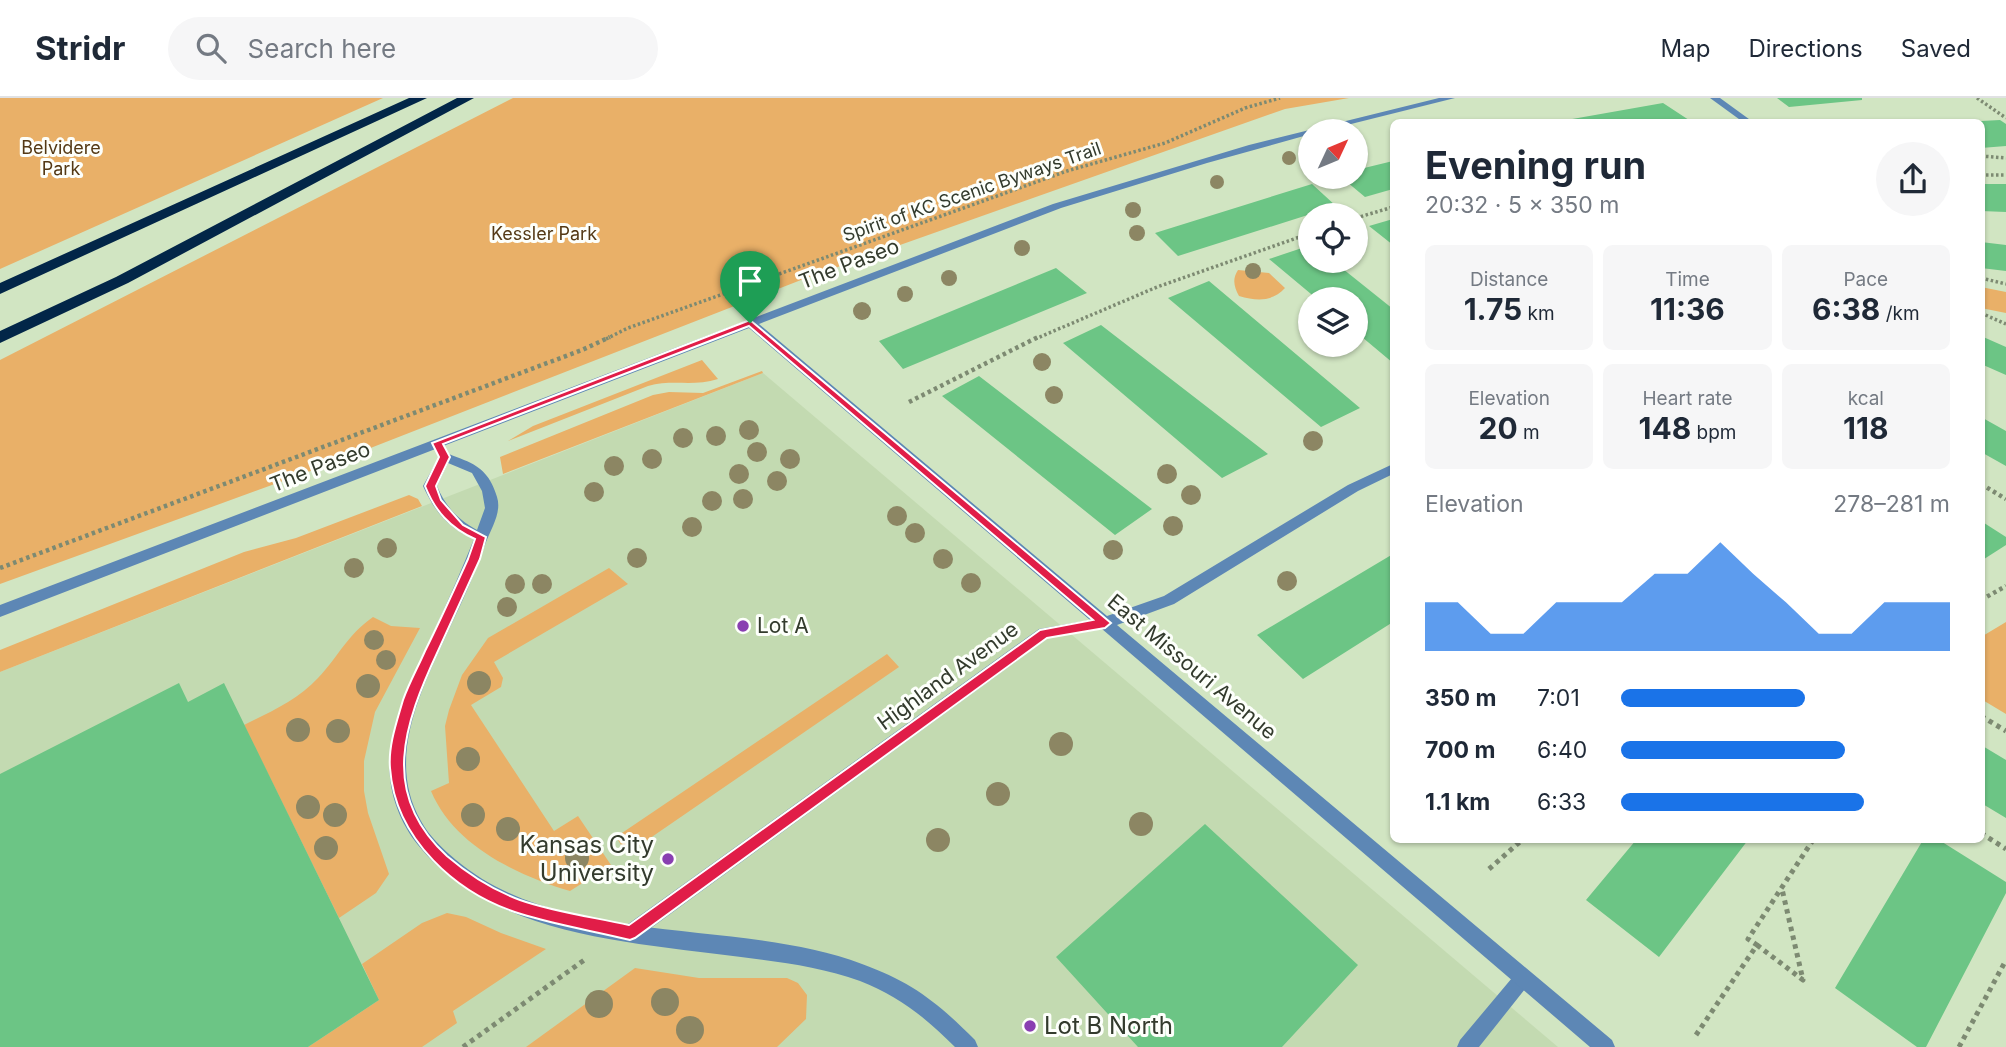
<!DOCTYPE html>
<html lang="en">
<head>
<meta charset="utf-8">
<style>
  :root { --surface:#fff; --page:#f6f6f7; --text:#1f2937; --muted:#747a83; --line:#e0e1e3; --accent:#1a73e8 }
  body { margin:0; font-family:Inter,sans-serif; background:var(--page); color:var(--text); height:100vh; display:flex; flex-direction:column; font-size:26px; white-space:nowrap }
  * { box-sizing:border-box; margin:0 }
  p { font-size:23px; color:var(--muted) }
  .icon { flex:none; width:38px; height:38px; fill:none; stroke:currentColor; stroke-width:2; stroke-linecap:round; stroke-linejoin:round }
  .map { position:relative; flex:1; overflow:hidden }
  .sheet { position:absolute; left:1390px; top:21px; width:595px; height:724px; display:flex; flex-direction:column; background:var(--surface); border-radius:10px; box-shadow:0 2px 5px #0004 }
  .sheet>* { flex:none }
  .needle { width:46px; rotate:46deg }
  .controls { position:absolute; left:1298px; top:21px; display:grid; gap:14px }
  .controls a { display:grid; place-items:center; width:70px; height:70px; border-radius:50%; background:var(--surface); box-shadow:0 2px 5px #0004; font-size:35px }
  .pin { position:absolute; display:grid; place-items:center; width:60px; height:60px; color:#fff; margin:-72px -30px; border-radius:50% 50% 50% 0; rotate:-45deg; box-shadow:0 0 7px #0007 }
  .pin .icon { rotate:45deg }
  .round { display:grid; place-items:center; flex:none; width:74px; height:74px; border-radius:37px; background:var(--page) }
  .overview { display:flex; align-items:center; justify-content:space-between; height:119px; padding:0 35px }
  h1 { font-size:38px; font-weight:700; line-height:52px }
  .stats { display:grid; grid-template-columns:repeat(3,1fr); gap:10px; height:119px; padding:7px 35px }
  .stats div { display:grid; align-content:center; border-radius:10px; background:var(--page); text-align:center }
  .stats b { font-size:30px; font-weight:700 }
  .stats small { font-size:19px; font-weight:400 }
  .stats p { font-size:19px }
  .chart { height:196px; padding:14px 35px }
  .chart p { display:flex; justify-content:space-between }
  .chart svg { width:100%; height:126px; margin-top:7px; fill:var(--accent); opacity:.7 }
  ul { padding:0 35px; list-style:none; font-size:23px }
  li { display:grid; grid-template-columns:112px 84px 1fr; align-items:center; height:52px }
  li i { height:18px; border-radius:9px; background:var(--accent) }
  header { display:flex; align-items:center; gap:42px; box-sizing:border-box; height:98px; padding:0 35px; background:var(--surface); border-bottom:2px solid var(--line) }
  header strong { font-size:33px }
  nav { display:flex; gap:38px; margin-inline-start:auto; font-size:24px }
  .search { width:490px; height:63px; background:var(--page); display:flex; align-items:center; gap:18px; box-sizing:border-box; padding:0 24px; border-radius:38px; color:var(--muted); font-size:26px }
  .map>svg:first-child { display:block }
  .built { fill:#c3dab1 }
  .green { fill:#e9b068 }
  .building { fill:#6cc585 }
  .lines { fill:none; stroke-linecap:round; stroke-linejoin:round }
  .path-far2 { stroke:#7d8a72; stroke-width:3.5; stroke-dasharray:2.5 2.5; stroke-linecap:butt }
  .path-far1 { stroke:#7d8a72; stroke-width:4.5; stroke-dasharray:3.5 3.5; stroke-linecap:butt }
  .path { stroke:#7d8a72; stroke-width:5; stroke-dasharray:4.5 4.5; stroke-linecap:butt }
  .service { fill:#5d87b5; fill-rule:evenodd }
  .minor { fill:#5d87b5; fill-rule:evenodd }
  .motorway { fill:#022648; fill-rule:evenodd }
  .tree { fill:#8c8663 }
  .route { fill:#e11d48; stroke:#fff; stroke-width:2; fill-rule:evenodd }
  .poi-dot { fill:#893fb1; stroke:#fdfffb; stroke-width:2.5 }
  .labels { text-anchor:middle; stroke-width:6; stroke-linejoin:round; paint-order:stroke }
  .far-park-label { font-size:18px; fill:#543915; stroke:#fdfffb }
  .far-street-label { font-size:18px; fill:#333b2d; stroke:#fdfffb }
  .street-label { font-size:21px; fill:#333b2d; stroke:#fdfffb }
  .poi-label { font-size:21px; fill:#333b2d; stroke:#fdfffb; text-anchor:start }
  .near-poi-label { font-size:24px; fill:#333b2d; stroke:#fdfffb; text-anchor:end }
</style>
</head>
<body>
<header>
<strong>Stridr</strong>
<div class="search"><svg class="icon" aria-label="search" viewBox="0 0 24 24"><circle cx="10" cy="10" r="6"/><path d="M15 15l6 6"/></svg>Search here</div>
<nav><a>Map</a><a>Directions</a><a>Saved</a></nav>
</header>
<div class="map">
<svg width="2006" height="949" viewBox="0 0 2006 949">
  <rect width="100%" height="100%" fill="#d1e5c2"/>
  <path class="built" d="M763,275L1558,949H0V574Z"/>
  <path class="green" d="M0,0H383L0,171Z
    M513,0H1349L1285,11L801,182L327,367L0,486V262Z
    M1238,172L1269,175L1285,190C1272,204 1257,203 1239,198C1234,189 1232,181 1238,172Z
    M1981,189L2006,194V215L1981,210Z
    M702,262L718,281C694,289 672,281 648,288L508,343L533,328Z
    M762,273L763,275L503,376L500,359L653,297L669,294L703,295Z
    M409,397L418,401L422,408L0,574V552L244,454L296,440Z
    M609,470L628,486L494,564L503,580L501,589L471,607L554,733L578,718L611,767L570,793C517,777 454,748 431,693L449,685L445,628L449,612L462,577L488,540Z
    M373,519L391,528L420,530L375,614L364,663V693L368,715L389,776L376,795L339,820L244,627C270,614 298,602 318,580C339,558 347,537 373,519Z
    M2006,524V616L1981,601V539Z
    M887,556L899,569L627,756L616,739Z
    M447,815L466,819L501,835L546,851L453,913L457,925L422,949H308L379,902L362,866L422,825Z
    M635,870L699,880H787L798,885L807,897L806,921L777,949H526Z"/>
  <path class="building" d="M1777,0H1862V2L1789,9Z
    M1663,5L1692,24H1561V23Z
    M2000,22L2006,26V48L1981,50V23Z
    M1393,63V91L1365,99L1341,79H1356V72Z
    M1312,86L1336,108L1178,158L1155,135Z
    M1981,86H2006V114L1981,113Z
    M1393,121V147L1369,128Z
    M1981,144L2006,147V173L1981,170Z
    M1311,147V163H1333L1393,211V265L1356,234V201H1317L1269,161Z
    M1056,170L1087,195L903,271L879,243Z
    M1209,183L1360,310L1321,329L1168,200Z
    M1101,227L1268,356L1222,380L1063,245Z
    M1981,238L2006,249V277L1981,266Z
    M979,278L1152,411L1115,437L942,298Z
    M1981,319L2006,333V368L1981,354Z
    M1981,423L2006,439V447L1981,463Z
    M1393,456V524L1303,581L1257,537Z
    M179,585L188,604L224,585L379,902L308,949H0V676Z
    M1981,647L2006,662V720L1981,705Z
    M1205,726L1358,867L1282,949H1138L1056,859Z
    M1636,742H1748L1659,859L1586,802Z
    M1923,742H1939L2006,784V795L1926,949H1917L1835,890Z"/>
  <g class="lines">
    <path class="path-far2" d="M1977,0L2006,20
      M1981,58L2006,60
      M1981,77H2006
      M1356,120L1393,109
      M1981,180L2006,186
      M1981,215L2006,226
      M606,241L628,230L1067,73L1165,45L1245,10L1280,0
      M1035,241L1157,189L1311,135"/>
    <path class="path-far1" d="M909,304L1038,239
      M1981,386L2006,401
      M0,470L582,252L610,239
      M1981,502L2006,488"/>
    <path class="path" d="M1981,618L2006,633
      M1981,735L2006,751
      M1489,771L1522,742
      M1757,847L1803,882L1782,791
      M1696,937L1757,847L1748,841L1813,742
      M463,949L587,860
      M1959,949L2006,862"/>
    <path class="service" d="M437,341L441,342C444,346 446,353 449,356C453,358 460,360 464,362C482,369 491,379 497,399C502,414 491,431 486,444C476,473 464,500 451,527C424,587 384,659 421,723C429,738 443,751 456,762C562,851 738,819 862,866C912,884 938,905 975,942L978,949H955C926,920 899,898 860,883C822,869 781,864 741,859C632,844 493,839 418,747C398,722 387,690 390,658C394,613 417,570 436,529C449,500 462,471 474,441C448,430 435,414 423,388L439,359L431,345ZM448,365L472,375L482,393L485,410L477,432C457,421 446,409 437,388Z
      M1523,871L1529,874L1532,880L1529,886L1479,949H1457L1460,942L1517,874Z"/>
    <path class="minor" d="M1439,0H1455L1323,33H1311V36L1207,65L1061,110L759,226L1107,518L1164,498L1348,387L1393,366V376L1358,393L1174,506L1117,527L1612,942L1615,949H1590L1102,531L1048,540L636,841L630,844L624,841L621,835L624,829L1039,531L1090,522L749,230L0,519V507L1053,106L1249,47Z
      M1710,0H1720L1753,24H1743Z"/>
    <path class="motorway" d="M409,0H427L0,196V185Z
      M457,0H474L128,185L0,245V233L116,179Z"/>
  </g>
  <g class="tree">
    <circle cx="1289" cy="60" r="7"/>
    <circle cx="1217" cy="84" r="7"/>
    <circle cx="1133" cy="112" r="8"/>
    <circle cx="1137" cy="135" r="8"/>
    <circle cx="1022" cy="150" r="8"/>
    <circle cx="763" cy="167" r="8"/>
    <circle cx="1253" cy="173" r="8"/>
    <circle cx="949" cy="180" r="8"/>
    <circle cx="905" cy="196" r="8"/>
    <circle cx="862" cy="213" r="9"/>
    <circle cx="1042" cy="264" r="9"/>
    <circle cx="1054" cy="297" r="9"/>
    <circle cx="749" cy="332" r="10"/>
    <circle cx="716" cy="338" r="10"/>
    <circle cx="683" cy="340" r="10"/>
    <circle cx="1313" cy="343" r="10"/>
    <circle cx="757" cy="354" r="10"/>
    <circle cx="652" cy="361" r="10"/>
    <circle cx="790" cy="361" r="10"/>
    <circle cx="614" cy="368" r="10"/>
    <circle cx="739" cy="376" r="10"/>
    <circle cx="1167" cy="376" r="10"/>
    <circle cx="777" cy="383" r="10"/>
    <circle cx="594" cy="394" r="10"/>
    <circle cx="1191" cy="397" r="10"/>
    <circle cx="743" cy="401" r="10"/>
    <circle cx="712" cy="403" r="10"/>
    <circle cx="897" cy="418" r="10"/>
    <circle cx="1173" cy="428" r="10"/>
    <circle cx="692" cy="429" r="10"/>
    <circle cx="915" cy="435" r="10"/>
    <circle cx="387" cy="450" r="10"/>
    <circle cx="1113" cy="452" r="10"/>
    <circle cx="637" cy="460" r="10"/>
    <circle cx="943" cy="461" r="10"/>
    <circle cx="354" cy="470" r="10"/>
    <circle cx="1287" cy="483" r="10"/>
    <circle cx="971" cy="485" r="10"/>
    <circle cx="515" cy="486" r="10"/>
    <circle cx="542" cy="486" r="10"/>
    <circle cx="507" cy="509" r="10"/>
    <circle cx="374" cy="542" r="10"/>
    <circle cx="386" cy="562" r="10"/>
    <circle cx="479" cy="585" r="12"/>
    <circle cx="368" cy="588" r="12"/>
    <circle cx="298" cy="632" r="12"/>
    <circle cx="338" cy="633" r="12"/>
    <circle cx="1061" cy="646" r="12"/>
    <circle cx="468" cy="661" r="12"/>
    <circle cx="998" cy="696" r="12"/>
    <circle cx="308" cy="709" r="12"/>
    <circle cx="335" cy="717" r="12"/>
    <circle cx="473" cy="717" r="12"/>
    <circle cx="1141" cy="726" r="12"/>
    <circle cx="508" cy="731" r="12"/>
    <circle cx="938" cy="742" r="12"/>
    <circle cx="326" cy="750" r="12"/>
    <circle cx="577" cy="760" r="12"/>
    <circle cx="665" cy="904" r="14"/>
    <circle cx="599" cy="906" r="14"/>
    <circle cx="690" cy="932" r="14"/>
  </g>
  <path class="route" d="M750,222L1111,525L1105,530L1047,540L635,840L630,842C594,833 556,827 521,816C456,796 395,741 390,670C388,648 397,623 403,602C409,585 418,569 425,553C440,523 454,492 468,461L475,441C450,430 435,413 425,388L439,359L432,345ZM749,228L1093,522L1040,532L629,827C593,819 554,814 520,802C493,792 468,776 447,758C379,696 404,626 438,553C452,523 466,492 480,461L486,439L463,427L441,402L436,388L450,359L443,346Z"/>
  <g class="poi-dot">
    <circle cx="743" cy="528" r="7"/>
    <circle cx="668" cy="761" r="7"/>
    <circle cx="1030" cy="928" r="7"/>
  </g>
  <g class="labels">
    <g class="far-park-label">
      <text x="61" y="56">Belvidere<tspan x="61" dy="21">Park</tspan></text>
      <text x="544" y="142">Kessler Park</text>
    </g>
    <g class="far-street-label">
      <text transform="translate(972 94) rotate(-19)" y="6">Spirit of KC Scenic Byways Trail</text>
    </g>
    <g class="street-label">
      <text transform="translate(849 166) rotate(-21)" y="7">The Paseo</text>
      <text transform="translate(320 369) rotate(-21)" y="7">The Paseo</text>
      <text transform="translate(1192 569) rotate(40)" y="7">East Missouri Avenue</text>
      <text transform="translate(948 578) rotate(-36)" y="7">Highland Avenue</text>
    </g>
    <g class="poi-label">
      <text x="757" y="535">Lot A</text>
    </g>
    <g class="near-poi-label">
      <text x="654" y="755">Kansas City<tspan x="654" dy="28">University</tspan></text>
      <text x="1044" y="936" text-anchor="start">Lot B North</text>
    </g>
  </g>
</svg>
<div class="controls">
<a><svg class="needle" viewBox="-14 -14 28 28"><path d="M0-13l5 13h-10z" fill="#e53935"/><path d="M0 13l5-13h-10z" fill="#747a83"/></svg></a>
<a><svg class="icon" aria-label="locate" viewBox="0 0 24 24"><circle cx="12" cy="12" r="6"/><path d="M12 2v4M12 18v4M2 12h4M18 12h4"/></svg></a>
<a><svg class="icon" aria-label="layers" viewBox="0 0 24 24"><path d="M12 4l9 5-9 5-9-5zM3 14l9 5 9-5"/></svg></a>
</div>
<div class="pin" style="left:750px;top:225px;background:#1e9e55"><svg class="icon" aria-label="arrive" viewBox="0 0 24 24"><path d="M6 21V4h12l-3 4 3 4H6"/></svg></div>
<section class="sheet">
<div class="overview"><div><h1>Evening run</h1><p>20:32 · 5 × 350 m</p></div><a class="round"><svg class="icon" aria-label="share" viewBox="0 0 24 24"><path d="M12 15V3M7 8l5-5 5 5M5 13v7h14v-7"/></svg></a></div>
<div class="stats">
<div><p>Distance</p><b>1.75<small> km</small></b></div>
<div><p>Time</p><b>11:36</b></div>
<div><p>Pace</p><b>6:38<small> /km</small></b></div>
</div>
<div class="stats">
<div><p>Elevation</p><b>20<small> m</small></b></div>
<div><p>Heart rate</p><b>148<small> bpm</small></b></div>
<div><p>kcal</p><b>118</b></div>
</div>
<div class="chart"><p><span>Elevation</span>278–281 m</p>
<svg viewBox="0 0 160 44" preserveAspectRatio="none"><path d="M0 44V27L10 27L20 38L30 38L40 27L50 27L60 27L70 17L80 17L90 6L100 17L110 27L120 38L130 38L140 27L150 27L160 27V44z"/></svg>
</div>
<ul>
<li><b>350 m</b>7:01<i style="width:56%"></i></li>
<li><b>700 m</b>6:40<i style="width:68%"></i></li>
<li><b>1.1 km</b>6:33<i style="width:74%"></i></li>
</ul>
</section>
</div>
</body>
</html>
